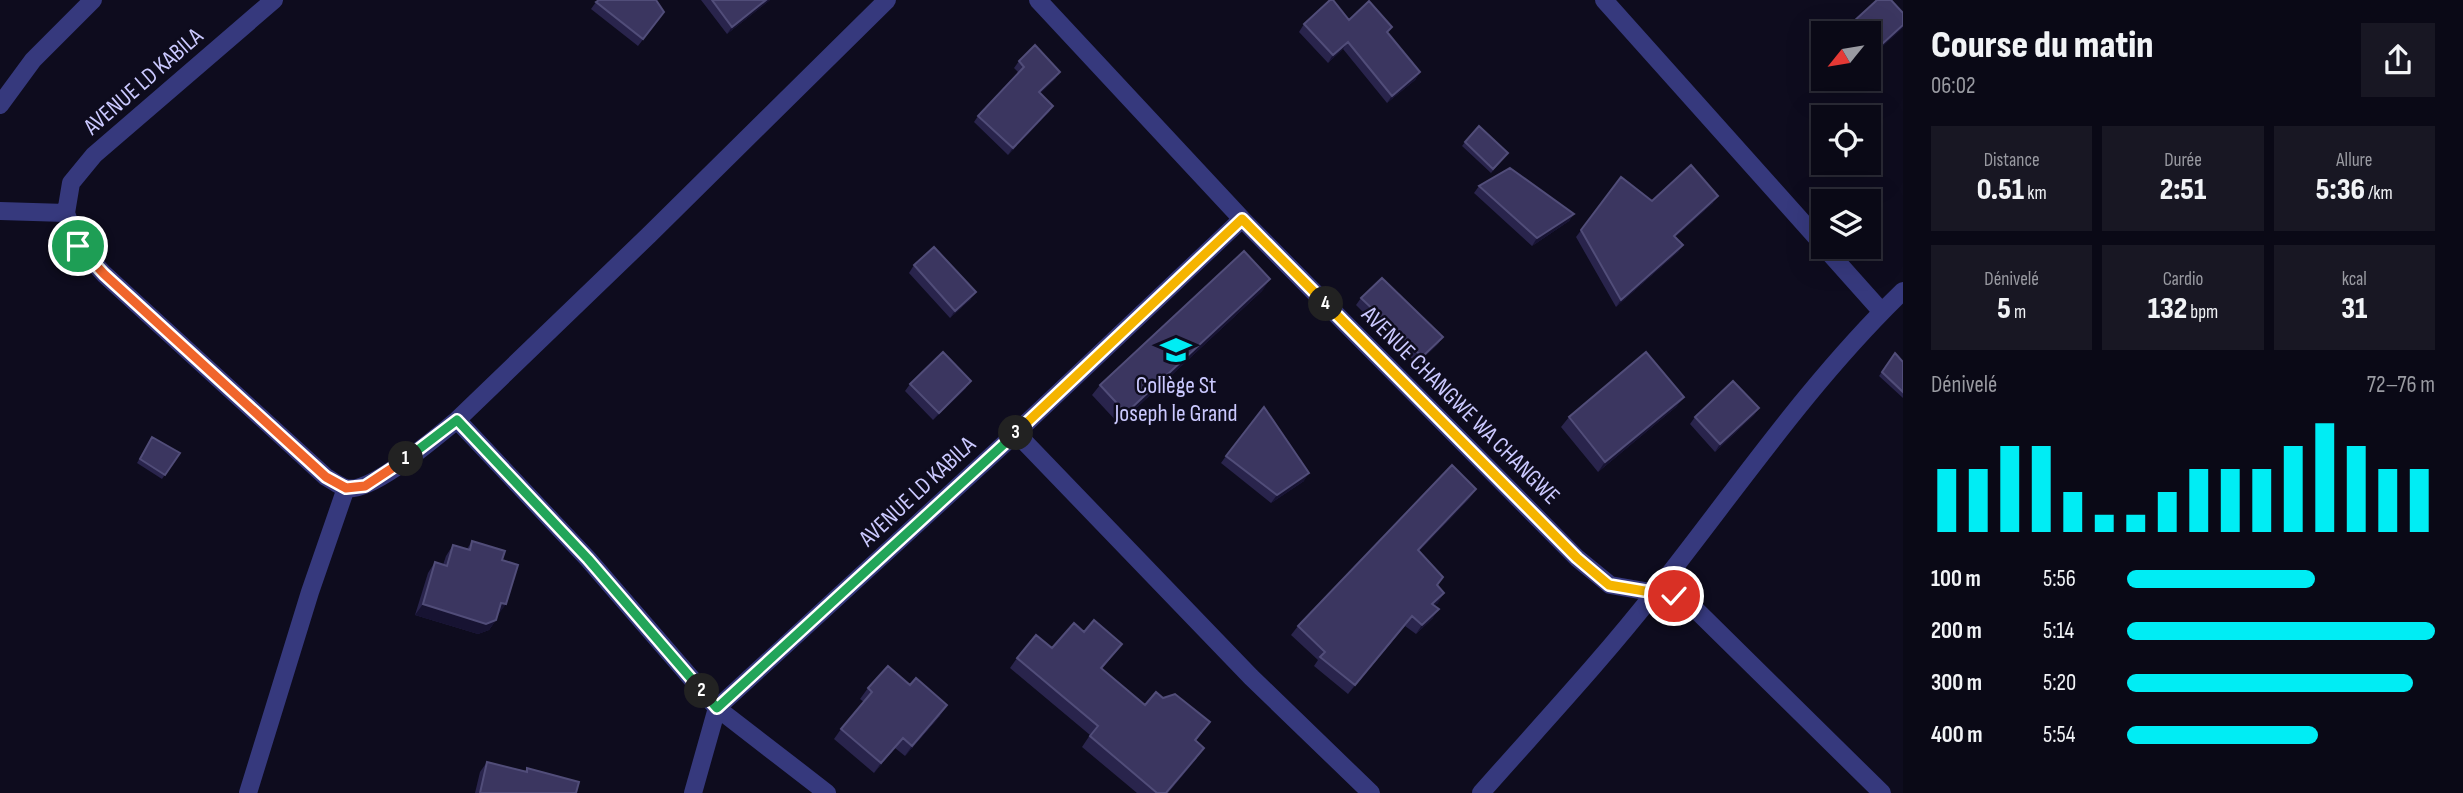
<!DOCTYPE html>
<html lang="fr">
<head>
<meta charset="utf-8">
<style>
  :root { --surface:#0a0916; --page:#181723; --text:#f1f3f6; --muted:#999aa1; --line:#2a2a35; --accent:#00edf4 }
  body { margin:0; font-family:"Sofia Sans Condensed",sans-serif; background:var(--page); color:var(--text); height:100vh; display:flex; flex-direction:column; font-size:26px; white-space:nowrap }
  * { box-sizing:border-box; margin:0 }
  p { font-size:23px; color:var(--muted) }
  .icon { flex:none; width:38px; height:38px; fill:none; stroke:currentColor; stroke-width:2; stroke-linecap:round; stroke-linejoin:round }
  .map { position:relative; flex:1; overflow:hidden }
  .details { display:flex; flex-direction:column; background:var(--surface); width:560px }
  .details>* { flex:none }
  .needle { width:46px; rotate:240deg }
  .controls { position:absolute; left:1811px; top:21px; display:grid; gap:14px }
  .controls a { display:grid; place-items:center; width:70px; height:70px; border-radius:0px; background:var(--surface); box-shadow:0 7px 28px #0002,0 0 0 2px var(--line); font-size:35px }
  .pin { position:absolute; display:grid; place-items:center; width:60px; height:60px; color:#fff; margin:-30px; border:4px solid #fff; border-radius:50%; box-shadow:0 2px 7px #0007 }
  .km { position:absolute; width:35px; height:35px; margin:-18px; border-radius:50%; background:#222; color:#fff; font-size:19px; line-height:35px; text-align:center }
  .round { display:grid; place-items:center; flex:none; width:74px; height:74px; border-radius:0px; background:var(--page) }
  .headline { display:flex; align-items:center; justify-content:space-between; height:119px; padding:0 28px }
  h1 { font-size:38px; font-weight:800; line-height:52px }
  .metrics { display:grid; grid-template-columns:repeat(3,1fr); gap:10px; height:119px; padding:7px 28px }
  .metrics div { display:grid; align-content:center; border-radius:0px; background:var(--page); text-align:center }
  .metrics b { font-size:30px; font-weight:800 }
  .metrics small { font-size:19px; font-weight:400 }
  .metrics p { font-size:19px }
  .chart { height:196px; padding:14px 28px }
  .chart p { display:flex; justify-content:space-between }
  .chart svg { width:100%; height:126px; margin-top:7px; stroke:var(--accent); stroke-width:6 }
  ul { padding:0 28px; list-style:none; font-size:23px }
  li { display:grid; grid-template-columns:112px 84px 1fr; align-items:center; height:52px }
  li i { height:18px; border-radius:9px; background:var(--accent) }
  main { display:flex; flex:1; min-height:0 }
  .map>svg:first-child { display:block }
  .lines { fill:none; stroke-linecap:round; stroke-linejoin:round }
  .street { stroke:#36397d; stroke-width:18 }
  .wall { fill:#29244c }
  .shaded-wall { fill:#171332 }
  .building { fill:#3b3660; stroke:#514d79; stroke-width:2 }
  .split-1-casing { stroke:#fff; stroke-width:14 }
  .split-2-casing { stroke:#fff; stroke-width:14 }
  .split-3-casing { stroke:#fff; stroke-width:14 }
  .split-4-casing { stroke:#fff; stroke-width:14 }
  .split-5-casing { stroke:#fff; stroke-width:14 }
  .split-1 { stroke:#f0652b; stroke-width:9 }
  .split-2 { stroke:#22a559; stroke-width:9 }
  .split-3 { stroke:#22a559; stroke-width:9 }
  .split-4 { stroke:#f5b400; stroke-width:9 }
  .split-5 { stroke:#f5b400; stroke-width:9 }
  .labels { text-anchor:middle; stroke-width:5; stroke-linejoin:round; paint-order:stroke }
  .street-label { font-size:24px; fill:#cbc9ff; stroke:#0e0c1e }
  .poi-label { font-size:24px; fill:#cbc9ff; stroke:#0e0c1e }
</style>
</head>
<body>
<main>
<div class="map">
<svg width="1903" height="793" viewBox="0 0 1903 793">
  <rect width="100%" height="100%" fill="#0e0c1e"/>
  <g class="lines">
    <path class="street" d="M274,0L94,155L71,183L66,213L78,246L104,274L326,477C332,480 339,486 346,488C371,494 437,436 457,420L588,559L717,708L827,793
      M1038,0L1242,219L1577,558L1610,585L1674,596L1690,604L1882,793
      M1604,0L1824,246
      M0,105L33,60L93,0
      M0,211L66,213
      M1824,247L1882,312
      M457,420L649,235L887,0
      M1016,433L1251,677L1371,793
      M248,793L310,592L346,488
      M693,793L717,708L1016,433L1242,219
      M1481,793C1540,726 1601,661 1656,591C1736,490 1809,382 1903,291"/>
  </g>
  <path class="wall" d="M701,0H770L727,34Z
    M596,2L664,12L638,46L591,9Z
    M1349,20L1388,33L1420,72L1415,80L1387,103L1343,49L1328,63L1299,32L1304,24Z
    M1019,61L1056,78L1040,93L1053,106L1049,112L1008,155L974,122L978,116L1019,73L1014,68Z
    M1465,142L1508,153L1491,173L1462,146Z
    M1621,177L1652,201L1713,203L1675,237L1683,245L1678,252L1616,307L1576,237Z
    M1479,186L1574,214L1569,221L1532,246L1474,193Z
    M914,265L971,299L950,318L909,273Z
    M1263,290L1119,424L1092,395L1100,385Z
    M1361,298L1443,337L1438,344L1417,364L1379,324L1377,326L1356,305Z
    M1895,353L1903,362V398L1879,376Z
    M910,384L966,388L933,420L905,391Z
    M1684,397L1676,407L1598,472L1561,427L1569,417Z
    M1759,408L1754,415L1715,452L1690,424L1695,417Z
    M152,437L180,453L162,479L137,463Z
    M1226,456L1304,481L1271,503L1221,463Z
    M1470,498L1419,551L1437,585L1438,603L1434,605L1433,618L1416,634L1405,626L1348,694L1314,666L1318,660L1291,635L1298,626Z
    M472,541L502,560L506,604L498,614L496,620L489,630L478,634L415,615L428,573L435,562L443,565L446,556L453,545L467,549Z
    M1052,648L1114,654L1102,669L1145,705L1163,698L1210,722L1196,741L1197,758L1168,793H1137L1082,747L1090,735L1010,668L1017,658Z
    M868,688L940,716L905,756L895,748L874,773L834,739L841,729L864,702L860,699Z
    M487,762L525,771L527,768L576,793H475L480,772Z"/>
  <path class="shaded-wall" d="M766,0H770L727,34L732,27Z
    M1903,25V28L1869,59V56Z
    M1348,42L1343,49L1328,63L1333,55Z
    M1060,72L1056,78L1035,99L1039,92Z
    M1420,72L1415,80L1387,103L1392,96Z
    M1053,106L1049,112L1008,155L1013,148Z
    M1718,196L1713,203L1669,243L1674,236Z
    M1574,214L1569,221L1532,246L1537,238Z
    M1683,245L1678,252L1616,307L1621,300Z
    M1270,279L1263,290L1119,424L1126,413Z
    M976,292L971,299L950,318L955,311Z
    M1443,337L1438,344L1417,364L1422,357Z
    M971,381L966,388L933,420L939,413Z
    M1684,397L1676,407L1598,472L1605,462Z
    M1759,408L1754,415L1715,452L1720,444Z
    M1309,473L1304,481L1271,503L1277,495Z
    M1476,489L1470,498L1412,559L1418,550Z
    M1444,593L1438,603L1426,613L1432,604Z
    M501,603L506,604L498,615L494,613Z
    M423,604L496,620L489,630L478,634L415,615Z
    M1439,609L1433,618L1416,634L1422,625Z
    M1412,616L1405,626L1348,694L1355,685Z
    M947,705L940,716L905,756L912,746Z
    M903,738L895,748L874,773L881,763Z
    M1204,748L1168,793H1166Z"/>
  <path class="building" d="M599,0H656L664,12L643,39L596,2Z
    M712,0H766L732,27Z
    M1330,0H1333L1349,20L1369,1L1392,27L1387,32L1420,72L1392,96L1348,42L1333,55L1304,24Z
    M1877,0H1891L1903,13V25L1869,56V33H1841Z
    M1035,45L1060,72L1039,92L1053,106L1013,148L978,116L1024,67L1019,61Z
    M1479,126L1508,153L1493,169L1465,142Z
    M1691,165L1718,196L1674,236L1683,245L1621,300L1581,230L1621,177L1652,201Z
    M1510,168L1574,214L1537,238L1479,186Z
    M934,247L976,292L955,311L914,265Z
    M1244,251L1270,279L1126,413L1100,385Z
    M1382,278L1443,337L1422,357L1384,317L1382,318L1361,298Z
    M943,352L971,381L939,413L910,384Z
    M1646,352L1684,397L1605,462L1569,417Z
    M1895,353L1903,362V392L1882,372Z
    M1733,381L1759,408L1720,444L1695,417Z
    M1264,407L1309,473L1277,495L1226,456Z
    M152,437L180,453L165,475L140,459Z
    M1452,465L1476,489L1418,550L1443,577L1437,585L1444,593L1432,604L1439,609L1422,625L1412,616L1355,685L1320,657L1325,652L1298,626Z
    M472,541L505,551L502,560L518,565L506,604L501,603L496,620L486,624L423,604L435,562L447,566L453,545L470,550Z
    M1094,620L1122,644L1101,668L1145,705L1156,692L1163,698L1175,694L1210,722L1195,740L1204,748L1166,793H1157L1090,736L1098,726L1017,658L1036,635L1052,648L1074,623L1084,632Z
    M888,666L910,685L916,678L947,705L912,746L903,738L881,763L841,729L872,692L868,688Z
    M487,762L527,772V768L579,782L576,793H480Z"/>
  <g class="lines">
    <g class="split-1-casing">
      <path id="split-1" d="M78,246L104,274L326,477L346,488L365,486L406,459"/>
    </g>
    <g class="split-2-casing">
      <path id="split-2" d="M406,459L457,420L588,559L702,691"/>
    </g>
    <g class="split-3-casing">
      <path id="split-3" d="M702,691L717,708L1016,433"/>
    </g>
    <g class="split-4-casing">
      <path id="split-4" d="M1016,433L1242,219L1326,304"/>
    </g>
    <g class="split-5-casing">
      <path id="split-5" d="M1326,304L1577,558L1609,585L1674,596"/>
    </g>
    <use href="#split-1" class="split-1"/>
    <use href="#split-2" class="split-2"/>
    <use href="#split-3" class="split-3"/>
    <use href="#split-4" class="split-4"/>
    <use href="#split-5" class="split-5"/>
  </g>
  <defs>
    <g id="school-bare" transform="scale(2.415)"><path d="M0-5L7-2L0 1L-7-2ZM-4 1L0 2.5L4 1V4Q0 6-4 4Z" fill="#00edf4" stroke="#0e0c1e" stroke-width="2.5" paint-order="stroke"/></g>
  </defs>
  <g fill-rule="evenodd">
    <use href="#school-bare" x="1176" y="350"/>
  </g>
  <g class="labels">
    <g class="street-label">
      <text transform="translate(143 81) rotate(-41)" y="8">AVENUE LD KABILA</text>
      <text transform="translate(1461 405) rotate(45)" y="8">AVENUE CHANGWE WA CHANGWE</text>
      <text transform="translate(917 491) rotate(-43)" y="8">AVENUE LD KABILA</text>
    </g>
    <g class="poi-label">
      <text x="1176" y="393">Collège St<tspan x="1176" dy="28">Joseph le Grand</tspan></text>
    </g>
  </g>
</svg>
<div class="controls">
<a><svg class="needle" viewBox="-14 -14 28 28"><path d="M0-13l5 13h-10z" fill="#e53935"/><path d="M0 13l5-13h-10z" fill="#999aa1"/></svg></a>
<a><svg class="icon" aria-label="locate" viewBox="0 0 24 24"><circle cx="12" cy="12" r="6"/><path d="M12 2v4M12 18v4M2 12h4M18 12h4"/></svg></a>
<a><svg class="icon" aria-label="layers" viewBox="0 0 24 24"><path d="M12 4l9 5-9 5-9-5zM3 14l9 5 9-5"/></svg></a>
</div>
<div class="pin" style="left:78px;top:246px;background:#1e9e55"><svg class="icon" aria-label="arrive" viewBox="0 0 24 24"><path d="M6 21V4h12l-3 4 3 4H6"/></svg></div>
<div class="pin" style="left:1674px;top:596px;background:#d93025"><svg class="icon" aria-label="check" viewBox="0 0 24 24"><path d="M5 12l5 5 9-10"/></svg></div>
<b class="km" style="left:406px;top:459px">1</b>
<b class="km" style="left:702px;top:691px">2</b>
<b class="km" style="left:1016px;top:433px">3</b>
<b class="km" style="left:1326px;top:304px">4</b>
</div>
<section class="details">
<div class="headline"><div><h1>Course du matin</h1><p>06:02</p></div><a class="round"><svg class="icon" aria-label="share" viewBox="0 0 24 24"><path d="M12 15V3M7 8l5-5 5 5M5 13v7h14v-7"/></svg></a></div>
<div class="metrics">
<div><p>Distance</p><b>0.51<small> km</small></b></div>
<div><p>Durée</p><b>2:51</b></div>
<div><p>Allure</p><b>5:36<small> /km</small></b></div>
</div>
<div class="metrics">
<div><p>Dénivelé</p><b>5<small> m</small></b></div>
<div><p>Cardio</p><b>132<small> bpm</small></b></div>
<div><p>kcal</p><b>31</b></div>
</div>
<div class="chart"><p><span>Dénivelé</span>72–76 m</p>
<svg viewBox="0 0 160 44" preserveAspectRatio="none"><path d="M5 44V22M15 44V22M25 44V14M35 44V14M45 44V30M55 44V38M65 44V38M75 44V30M85 44V22M95 44V22M105 44V22M115 44V14M125 44V6M135 44V14M145 44V22M155 44V22"/></svg>
</div>
<ul>
<li><b>100 m</b>5:56<i style="width:61%"></i></li>
<li><b>200 m</b>5:14<i style="width:100%"></i></li>
<li><b>300 m</b>5:20<i style="width:93%"></i></li>
<li><b>400 m</b>5:54<i style="width:62%"></i></li>
</ul>
</section>
</main>
</body>
</html>
